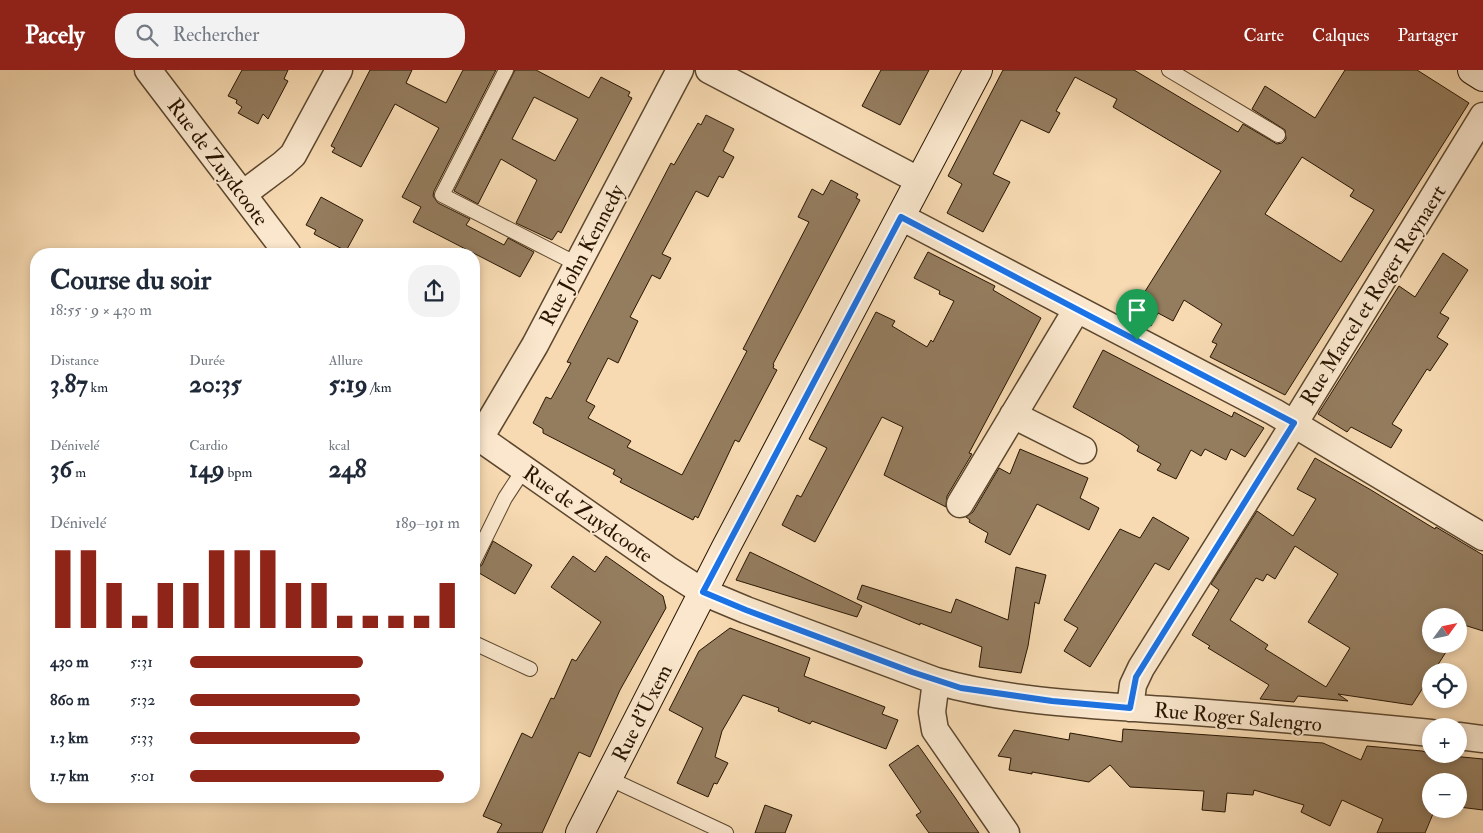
<!DOCTYPE html>
<html lang="fr">
<head>
<meta charset="utf-8">
<style>
  :root { --surface:#fff; --page:#f2f2f3; --text:#1f2937; --muted:#747a83; --accent:#8f2418 }
  body { margin:0; font-family:"IM FELL Double Pica",serif; background:var(--page); color:var(--text); height:100vh; display:flex; flex-direction:column; font-size:19px; white-space:nowrap }
  * { box-sizing:border-box; margin:0 }
  p { font-size:16px; color:var(--muted) }
  .icon { flex:none; width:28px; height:28px; fill:none; stroke:currentColor; stroke-width:2; stroke-linecap:round; stroke-linejoin:round }
  .map { position:relative; flex:1; overflow:hidden }
  .panel { position:absolute; left:30px; top:178px; width:450px; height:555px; display:flex; flex-direction:column; background:var(--surface); border-radius:20px; box-shadow:0 2px 8px #0003 }
  .panel>* { flex:none }
  .needle { width:32px; rotate:57deg }
  .buttons { position:absolute; left:1422px; top:538px; display:grid; gap:10px }
  .buttons a { display:grid; place-items:center; width:45px; height:45px; border-radius:50%; background:var(--surface); box-shadow:0 2px 8px #0003; font-size:25px }
  .pin { position:absolute; display:grid; place-items:center; width:42px; height:42px; color:#fff; margin:-51px -21px; border-radius:50% 50% 50% 0; rotate:-45deg; box-shadow:0 0 5px #0007 }
  .pin .icon { rotate:45deg }
  .round { display:grid; place-items:center; flex:none; width:52px; height:52px; border-radius:20px; background:var(--page) }
  .overview { display:flex; align-items:center; justify-content:space-between; height:85px; padding:0 20px }
  h1 { font-size:28px; font-weight:800; line-height:38px }
  .figures { display:grid; grid-template-columns:repeat(3,1fr); gap:8px; height:85px; padding:5px 20px }
  .figures div { display:grid; align-content:center }
  .figures b { font-size:25px; font-weight:800 }
  .figures small { font-size:14px; font-weight:400 }
  .figures p { font-size:14px }
  .chart { height:140px; padding:10px 20px }
  .chart p { display:flex; justify-content:space-between }
  .chart svg { width:100%; height:90px; margin-top:5px; stroke:var(--accent); stroke-width:6 }
  ul { padding:0 20px; list-style:none; font-size:16px }
  li { display:grid; grid-template-columns:80px 60px 1fr; align-items:center; height:38px }
  li i { height:12px; border-radius:6px; background:var(--accent) }
  header { display:flex; align-items:center; gap:30px; box-sizing:border-box; height:70px; padding:0 25px; background:var(--accent); color:#fff }
  header strong { font-size:24px }
  nav { display:flex; gap:28px; margin-inline-start:auto; font-size:18px }
  .search { width:350px; height:45px; background:var(--page); display:flex; align-items:center; gap:12px; box-sizing:border-box; padding:0 18px; border-radius:20px; color:var(--muted); font-size:19px }
  .map>svg:first-child { display:block }
  .building { fill:#947c5e; stroke:#291602; fill-rule:evenodd }
  .lines { fill:none; stroke-linecap:round; stroke-linejoin:round }
  .lane-casing { stroke:#5c472e; stroke-width:16 }
  .street-casing { stroke:#5c472e; stroke-width:29 }
  .secondary-casing { stroke:#291602; stroke-width:30 }
  .lane { stroke:#fae7cd; stroke-width:14 }
  .street { stroke:#fae7cd; stroke-width:26 }
  .secondary { stroke:#fae7cd; stroke-width:28 }
  .route-casing { stroke:#fff; stroke-width:10 }
  .route { stroke:#1a73e8; stroke-width:6 }
  .labels { text-anchor:middle; stroke-width:4; stroke-linejoin:round; paint-order:stroke }
  .street-label { font-size:21px; fill:#291602; stroke:#fae7cd }
</style>
</head>
<body>
<header>
<strong>Pacely</strong>
<div class="search"><svg class="icon" aria-label="search" viewBox="0 0 24 24"><circle cx="10" cy="10" r="6"/><path d="M15 15l6 6"/></svg>Rechercher</div>
<nav><a>Carte</a><a>Calques</a><a>Partager</a></nav>
</header>
<div class="map">
<svg width="1483" height="763" viewBox="0 0 1483 763">
  <rect width="100%" height="100%" fill="#f7dab2"/>
  <filter id="stains"><feTurbulence type="fractalNoise" baseFrequency=".004" numOctaves="4"/><feColorMatrix values="0 0 0 0 .2 0 0 0 0 .09 0 0 0 0 .02 0 0 0 .5 -.17"/></filter>
  <radialGradient id="worn" r=".72"><stop offset=".6" stop-color="#630" stop-opacity="0"/><stop offset="1" stop-color="#630" stop-opacity=".3"/></radialGradient>
  <path class="building" d="M242,0H288L284,9L288,11L268,49L263,44L258,54L238,43L242,37L236,33L237,30L228,26Z
    M370,0H412L406,13L446,33L463,0H496L434,121L433,126L438,133L470,149L466,155L504,175L508,168L534,182L520,207L413,152L421,137L402,127L439,58L395,34L361,97L332,82L335,78L331,76Z
    M515,0H536L589,28L601,7L630,22L628,26L632,28L561,163L558,161L552,170L516,153L537,110L501,89L478,134L454,121ZM534,27L578,49L555,91L512,69Z
    M881,0H929L900,55L862,36Z
    M1003,0H1134L1238,62L1243,54L1277,74L1282,73L1286,69L1285,60L1252,39L1265,16L1315,48L1345,0H1417L1469,33L1285,325L1210,287L1217,274L1212,272L1222,254L1184,230L1173,251L1158,243L1151,256L1129,245L1141,222L1144,223L1221,101L1113,37L1117,29L1075,7L1056,41L1060,43L1049,63L1021,50L993,104L1010,112L983,162L947,143L962,114L948,106ZM1302,87L1354,120L1350,126L1374,140L1341,192L1265,144Z
    M706,45L734,59L723,81L734,87L723,108L719,106L708,127L696,121L662,184L671,188L660,209L652,205L630,247L638,251L618,293L608,288L586,331L595,336L588,348L631,371L627,377L682,405L747,281L743,279L809,152L798,147L812,119L823,125L831,110L858,124L856,128L860,130L773,294L774,295L773,298L777,300L739,372L735,370L698,448L695,446L693,450L620,412L622,409L613,404L615,400L543,363V359L533,353L546,327L551,329L571,293L567,292L671,93L674,95L698,53L701,55Z
    M321,127L363,150L346,181L314,164L316,160L306,155Z
    M928,182L995,216L993,220L1041,248L969,383L972,384L947,426L946,437L884,405L903,357L882,347L815,472L782,455L797,425L801,427L827,378L809,369L876,242L895,251L892,256L927,277L931,270L933,272L954,231L939,224L940,221L914,208Z
    M1443,183L1468,200L1440,243L1449,248L1437,267L1448,274L1430,301L1427,299L1392,354L1402,360L1391,378L1351,357L1347,362L1318,344L1399,216L1415,227Z
    M1103,280L1232,347L1234,342L1264,358L1245,387L1231,379L1226,390L1205,379L1201,386L1191,380L1176,409L1157,400L1161,394L1137,381L1139,376L1121,364L1073,337Z
    M1020,379L1088,408L1080,428L1099,438L1089,460L1037,434L1010,485L985,472L988,463L969,452L970,450L966,447L973,442L999,398L1010,404Z
    M1315,388L1371,420L1435,459L1436,457L1483,485V561L1464,555L1459,563V546H1431V574H1451L1434,601H1431V605L1412,635L1338,624L1348,631L1298,626L1294,632L1260,629L1269,615L1208,578L1210,576L1192,565L1219,520L1211,514L1257,441L1293,466L1316,429L1297,419ZM1295,476L1338,504L1308,552L1350,578L1326,617L1265,579L1268,575L1230,550L1256,508L1263,511L1267,504L1275,509Z
    M1153,447L1189,468L1169,500L1155,493L1090,597L1064,581L1078,558L1064,550L1120,459L1140,468Z
    M493,471L532,495L515,524L474,500L482,495Z
    M750,482L862,536L857,547L736,510Z
    M573,486L595,502L606,486L663,526L666,538L620,620L590,687L579,682L542,763H497L502,754L483,746L522,663L532,668L551,628L554,629L572,589L576,591L601,552L551,517Z
    M1016,497L1046,505L1039,534L1035,532L1028,576L1021,603L979,597L982,577L920,553V555L857,529L862,515L951,543L956,529L1008,550Z
    M730,558L810,588L804,606L885,637L882,644L898,650L886,679L812,651L810,654L778,641L779,638L743,625L722,661L715,687L728,693L717,714L714,713L708,727L677,713L703,658L669,640L699,581Z
    M1123,659L1323,673L1361,690L1367,676L1422,681L1431,684L1483,689V740L1459,737V711H1431V739H1435L1425,763H1377L1383,749L1342,730L1330,756L1301,742L1304,735L1254,720L1253,725L1227,723L1225,742L1202,740L1204,721L1130,717L1110,695L1089,712L1032,702V704L1009,700L1011,688L998,686L1014,660L1069,670L1070,663L1122,672Z
    M918,675L954,726L979,763H929L916,745L921,742L889,695Z
    M765,735L792,745L785,763H755Z"/>
  <g class="lines">
    <g class="lane-casing">
      <path id="lane" d="M506,0L442,125L577,194
        M1169,0L1278,65
        M474,491L505,428L524,399
        M474,573L530,599
        M608,708L726,763"/>
    </g>
    <g class="street-casing">
      <path id="street" d="M148,0L288,184
        M709,0L920,111
        M243,124L283,94L293,85L339,0
        M901,147L1274,342L1483,467
        M1013,345L1083,380
        M474,364L667,499L703,522L746,540L936,611C1010,632 1089,635 1166,640C1254,646 1343,654 1431,663
        M480,368L535,275L680,0
        M960,434L1077,239
        M936,611L932,642L935,660L1006,763
        M1130,638L1133,615L1141,598L1284,370L1483,46
        M1459,666L1483,669"/>
    </g>
    <g class="secondary-casing">
      <path id="secondary" d="M1472,0L1483,7
        M580,763L725,479L978,0"/>
    </g>
    <use href="#lane" class="lane"/>
    <use href="#street" class="street"/>
    <use href="#secondary" class="secondary"/>
  </g>
  <g class="lines">
    <g class="route-casing">
      <path id="route" d="M901,147L1294,353L1136,607L1130,638L1052,631L961,618L912,602L746,540L703,522Z"/>
    </g>
    <use href="#route" class="route"/>
  </g>
  <g class="labels">
    <g class="street-label">
      <text transform="translate(218 92) rotate(53)" y="7">Rue de Zuydcoote</text>
      <text transform="translate(582 185) rotate(-62)" y="7">Rue John Kennedy</text>
      <text transform="translate(1373 225) rotate(-58)" y="7">Rue Marcel et Roger Reynaert</text>
      <text transform="translate(588 444) rotate(35)" y="7">Rue de Zuydcoote</text>
      <text transform="translate(642 643) rotate(-63)" y="7">Rue d'Uxem</text>
      <text transform="translate(1238 647) rotate(5)" y="7">Rue Roger Salengro</text>
    </g>
  </g>
  <rect width="100%" height="100%" filter="url(#stains)"/>
  <rect width="100%" height="100%" fill="url(#worn)"/>
</svg>
<div class="buttons">
<a><svg class="needle" viewBox="-14 -14 28 28"><path d="M0-13l5 13h-10z" fill="#e53935"/><path d="M0 13l5-13h-10z" fill="#747a83"/></svg></a>
<a><svg class="icon" aria-label="locate" viewBox="0 0 24 24"><circle cx="12" cy="12" r="6"/><path d="M12 2v4M12 18v4M2 12h4M18 12h4"/></svg></a>
<a>+</a>
<a>−</a>
</div>
<div class="pin" style="left:1137px;top:270px;background:#1e9e55"><svg class="icon" aria-label="arrive" viewBox="0 0 24 24"><path d="M6 21V4h12l-3 4 3 4H6"/></svg></div>
<section class="panel">
<div class="overview"><div><h1>Course du soir</h1><p>18:55 · 9 × 430 m</p></div><a class="round"><svg class="icon" aria-label="share" viewBox="0 0 24 24"><path d="M12 15V3M7 8l5-5 5 5M5 13v7h14v-7"/></svg></a></div>
<div class="figures">
<div><p>Distance</p><b>3.87<small> km</small></b></div>
<div><p>Durée</p><b>20:35</b></div>
<div><p>Allure</p><b>5:19<small> /km</small></b></div>
</div>
<div class="figures">
<div><p>Dénivelé</p><b>36<small> m</small></b></div>
<div><p>Cardio</p><b>149<small> bpm</small></b></div>
<div><p>kcal</p><b>248</b></div>
</div>
<div class="chart"><p><span>Dénivelé</span>189–191 m</p>
<svg viewBox="0 0 160 44" preserveAspectRatio="none"><path d="M5 44V6M15 44V6M25 44V22M35 44V38M45 44V22M55 44V22M65 44V6M75 44V6M85 44V6M95 44V22M105 44V22M115 44V38M125 44V38M135 44V38M145 44V38M155 44V22"/></svg>
</div>
<ul>
<li><b>430 m</b>5:31<i style="width:64%"></i></li>
<li><b>860 m</b>5:32<i style="width:63%"></i></li>
<li><b>1.3 km</b>5:33<i style="width:63%"></i></li>
<li><b>1.7 km</b>5:01<i style="width:94%"></i></li>
</ul>
</section>
</div>
</body>
</html>
